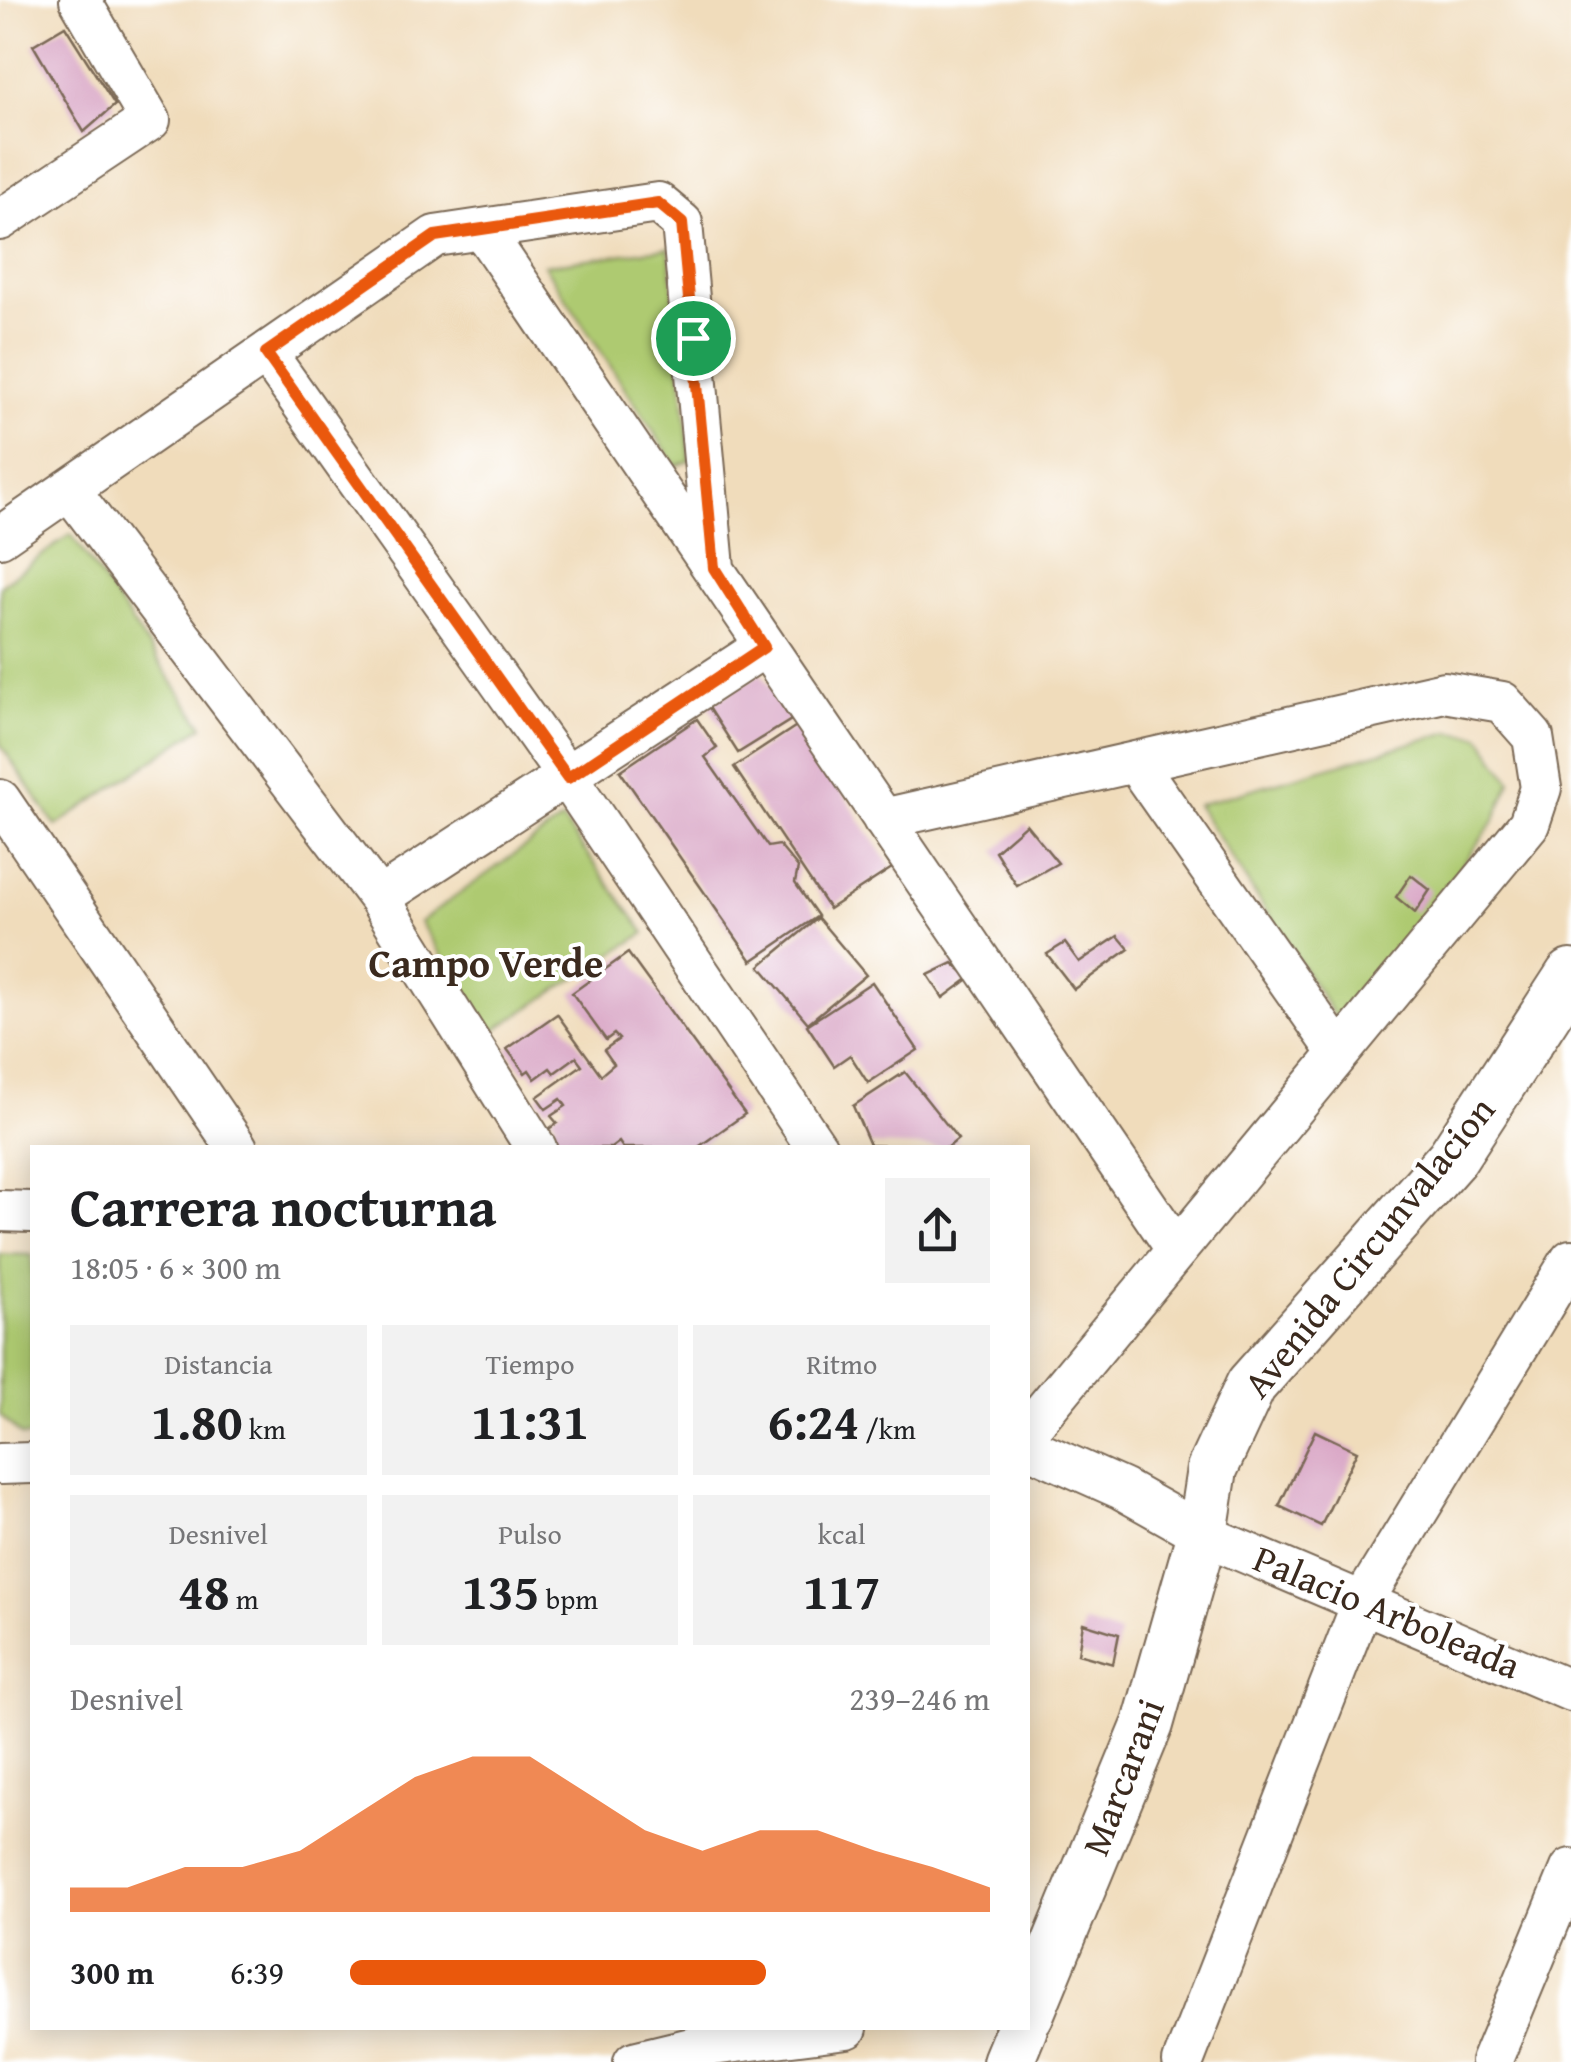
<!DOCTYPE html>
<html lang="es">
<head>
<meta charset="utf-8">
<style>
  :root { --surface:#fff; --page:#f2f2f2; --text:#202124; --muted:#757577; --accent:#ea580c }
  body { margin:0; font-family:"Gentium Book Plus",serif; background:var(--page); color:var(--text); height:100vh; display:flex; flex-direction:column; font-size:38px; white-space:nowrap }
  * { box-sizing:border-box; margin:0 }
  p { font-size:32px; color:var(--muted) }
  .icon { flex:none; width:55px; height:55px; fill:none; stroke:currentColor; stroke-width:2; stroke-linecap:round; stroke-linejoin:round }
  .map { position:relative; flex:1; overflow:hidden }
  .drawer { position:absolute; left:30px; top:1145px; width:1000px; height:885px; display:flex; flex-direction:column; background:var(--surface); border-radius:0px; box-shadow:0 5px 25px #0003 }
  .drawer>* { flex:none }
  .pin { position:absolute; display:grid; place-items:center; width:85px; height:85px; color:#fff; margin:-42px; border:5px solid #fff; border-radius:50%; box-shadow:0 2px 10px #0007 }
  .round { display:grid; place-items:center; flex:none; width:105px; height:105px; border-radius:0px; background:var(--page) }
  .overview { display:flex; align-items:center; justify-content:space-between; height:170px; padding:0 40px }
  h1 { font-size:55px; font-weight:600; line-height:75px }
  .figures { display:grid; grid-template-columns:repeat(3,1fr); gap:15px; height:170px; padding:10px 40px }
  .figures div { display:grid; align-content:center; border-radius:0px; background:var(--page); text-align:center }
  .figures b { font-size:50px; font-weight:600 }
  .figures small { font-size:28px; font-weight:400 }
  .figures p { font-size:28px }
  .chart { height:280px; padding:20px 40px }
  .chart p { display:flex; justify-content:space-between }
  .chart svg { width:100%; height:180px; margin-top:10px; fill:var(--accent); opacity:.7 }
  ul { padding:0 40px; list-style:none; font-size:32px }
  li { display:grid; grid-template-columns:160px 120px 1fr; align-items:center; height:75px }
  li i { height:25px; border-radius:12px; background:var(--accent) }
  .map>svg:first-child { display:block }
  .green { fill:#aeca71; stroke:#747a48; stroke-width:2.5 }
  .building { fill:#daa9c7 }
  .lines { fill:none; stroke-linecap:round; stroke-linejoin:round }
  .minor-casing { stroke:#7a6855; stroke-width:44 }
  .major-casing { stroke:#7a6855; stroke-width:54 }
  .minor { stroke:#fff; stroke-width:40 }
  .major { stroke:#fff; stroke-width:50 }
  .route-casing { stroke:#fff; stroke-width:20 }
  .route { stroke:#ea580c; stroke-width:12 }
  .labels { text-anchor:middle; stroke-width:8; stroke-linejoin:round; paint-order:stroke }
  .street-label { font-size:38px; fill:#3b2a1e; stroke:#fff }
  .neighbourhood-label { font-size:40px; font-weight:bold; fill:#3b2a1e; stroke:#fff }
</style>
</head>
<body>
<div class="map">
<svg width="1571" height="2062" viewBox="0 0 1571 2062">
  <rect width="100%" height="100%" fill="#fff"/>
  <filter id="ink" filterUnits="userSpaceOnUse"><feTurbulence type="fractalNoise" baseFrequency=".01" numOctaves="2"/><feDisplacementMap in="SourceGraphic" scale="20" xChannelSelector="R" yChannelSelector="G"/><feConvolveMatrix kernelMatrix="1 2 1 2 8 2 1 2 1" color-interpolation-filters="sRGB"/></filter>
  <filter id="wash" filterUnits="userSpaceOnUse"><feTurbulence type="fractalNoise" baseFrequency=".0048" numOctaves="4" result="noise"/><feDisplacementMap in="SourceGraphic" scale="40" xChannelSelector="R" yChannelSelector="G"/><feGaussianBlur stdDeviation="2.25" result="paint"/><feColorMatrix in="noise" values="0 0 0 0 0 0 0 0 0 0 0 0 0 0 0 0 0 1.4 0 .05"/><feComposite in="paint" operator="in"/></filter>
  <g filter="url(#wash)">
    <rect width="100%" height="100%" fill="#f0dcbb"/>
    <path class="green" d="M669,248L690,461L676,466L544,265Z
      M71,534L203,726L56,826L0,744V586Z
      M1450,732L1480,736L1511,781L1494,821L1360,1008L1337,1020L1197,805Z
      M562,820L645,933L490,1033L420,922Z
      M0,1254L32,1255V1436H22L0,1415Z"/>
    <g id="blocks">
      <path class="building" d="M65,26L115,105L84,132L33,45Z
        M761,673L791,720L738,753L708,706Z
        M697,719L717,748L705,757L768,847L779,845L798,868L795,883L818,916L752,961L620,771Z
        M798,725L892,868L829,909L734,767Z
        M1026,824L1058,863L1017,886L995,851Z
        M1411,875L1430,890L1415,913L1396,897Z
        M818,918L866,975L808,1023L760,966Z
        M1118,936L1129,949L1074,989L1047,954L1065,943L1079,962Z
        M628,953L745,1114L697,1148H623L619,1142L611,1148H558L546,1131L557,1123L551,1116L566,1106L561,1099L546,1109L537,1097L582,1065L576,1057L554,1073L550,1068L535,1079L529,1070L525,1073L507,1049L557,1014L601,1075L614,1064L604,1050L619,1039L614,1034L606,1040L572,993Z
        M953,963L970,978L943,998L928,975Z
        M872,982L918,1050L868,1083L850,1055L834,1066L807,1025Z
        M905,1072L958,1139L947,1148L870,1145L853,1106Z
        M1315,1431L1357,1451L1321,1526L1279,1506Z
        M1083,1623L1119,1634L1113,1664L1078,1654Z"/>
    </g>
  </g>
  <g filter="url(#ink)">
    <use href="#blocks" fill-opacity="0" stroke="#7a6855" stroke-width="2.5"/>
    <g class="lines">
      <g class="minor-casing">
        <path id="minor" d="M0,220L150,120L80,0
          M482,229L1177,1250
          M266,353L568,778L817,1148
          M69,489L379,898L536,1148
          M0,537L435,236L658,203L682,223L714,567
          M1135,762L1339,1053
          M0,800L237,1148
          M883,819L1444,692L1502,702L1533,737L1541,788L1529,824L1028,1430
          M379,898L764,647
          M0,1211L32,1212
          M1028,1447L1122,1489L1202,1534L1571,1691
          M0,1464L32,1463
          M634,2062L696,2047L847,2028
          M1183,2062L1363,1601L1571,1260
          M1491,2062L1571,1869"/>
      </g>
      <g class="major-casing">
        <path id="major" d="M1028,2015L1148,1724L1202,1534L1212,1469L1251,1385L1452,1158L1571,975
          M1008,2062L1022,2028"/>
      </g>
      <use href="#minor" class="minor"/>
      <use href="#major" class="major"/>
    </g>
  </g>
  <g class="lines" filter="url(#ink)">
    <g class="route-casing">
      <path id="route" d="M658,203L682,223L714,568L764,647L568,778L266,353L435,236Z"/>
    </g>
    <use href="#route" class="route"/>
  </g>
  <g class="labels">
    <g class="street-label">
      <text transform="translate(1369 1247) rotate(-51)" y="13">Avenida Circunvalacion</text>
      <text transform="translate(1387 1612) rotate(23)" y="13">Palacio Arboleada</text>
      <text transform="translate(1123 1777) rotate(-69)" y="13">Marcarani</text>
    </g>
    <g class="neighbourhood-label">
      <text x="486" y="977">Campo Verde</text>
    </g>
  </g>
</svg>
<div class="pin" style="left:693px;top:338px;background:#1e9e55"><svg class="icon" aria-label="arrive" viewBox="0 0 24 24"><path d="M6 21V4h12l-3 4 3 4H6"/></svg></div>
<section class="drawer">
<div class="overview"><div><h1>Carrera nocturna</h1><p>18:05 · 6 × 300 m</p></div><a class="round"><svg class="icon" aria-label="share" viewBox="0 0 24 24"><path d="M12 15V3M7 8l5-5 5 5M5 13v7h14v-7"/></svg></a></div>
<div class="figures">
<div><p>Distancia</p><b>1.80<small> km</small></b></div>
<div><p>Tiempo</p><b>11:31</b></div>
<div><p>Ritmo</p><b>6:24<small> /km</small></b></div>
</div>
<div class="figures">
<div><p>Desnivel</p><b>48<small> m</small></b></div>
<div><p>Pulso</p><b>135<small> bpm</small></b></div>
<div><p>kcal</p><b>117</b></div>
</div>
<div class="chart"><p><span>Desnivel</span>239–246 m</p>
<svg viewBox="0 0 160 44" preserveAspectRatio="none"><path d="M0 44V38L10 38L20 33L30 33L40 29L50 20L60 11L70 6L80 6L90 15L100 24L110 29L120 24L130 24L140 29L150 33L160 38V44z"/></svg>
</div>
<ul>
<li><b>300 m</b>6:39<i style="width:65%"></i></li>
</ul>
</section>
</div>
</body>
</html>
